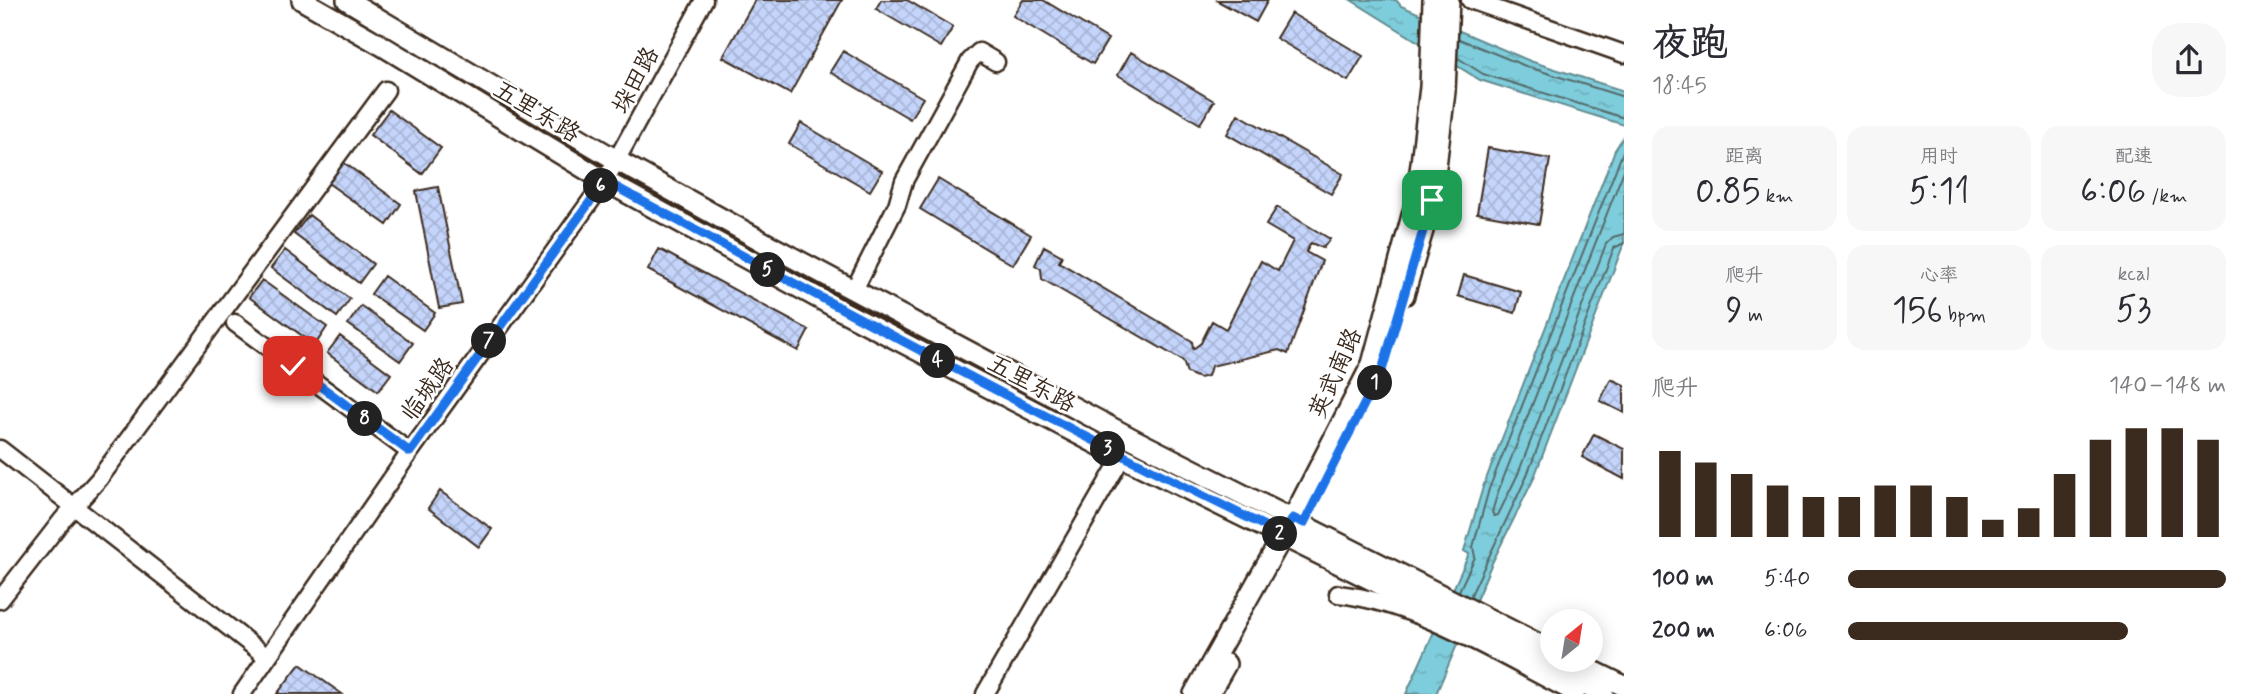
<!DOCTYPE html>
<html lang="zh">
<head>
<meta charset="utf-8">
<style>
  :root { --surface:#fff; --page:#f7f7f7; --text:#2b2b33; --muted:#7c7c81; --accent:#3b2a1e }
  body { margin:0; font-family:Mynerve,"LXGW WenKai TC",sans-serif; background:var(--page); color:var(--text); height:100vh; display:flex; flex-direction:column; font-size:26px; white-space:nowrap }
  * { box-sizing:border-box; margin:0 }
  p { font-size:23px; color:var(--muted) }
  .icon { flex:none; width:38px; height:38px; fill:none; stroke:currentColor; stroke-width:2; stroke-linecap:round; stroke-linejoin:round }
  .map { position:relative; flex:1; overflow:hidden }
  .drawer { display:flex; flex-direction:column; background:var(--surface); width:630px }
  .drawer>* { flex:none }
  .needle { width:46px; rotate:30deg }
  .buttons { position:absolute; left:1540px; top:609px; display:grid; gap:14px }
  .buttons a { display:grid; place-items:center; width:63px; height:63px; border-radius:50%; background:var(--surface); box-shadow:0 4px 18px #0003; font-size:35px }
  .pin { position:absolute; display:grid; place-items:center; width:60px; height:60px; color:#fff; margin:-30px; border-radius:14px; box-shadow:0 4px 10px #0006 }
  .km { position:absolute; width:35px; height:35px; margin:-18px; border-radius:50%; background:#222; color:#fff; font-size:19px; line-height:35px; text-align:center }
  .round { display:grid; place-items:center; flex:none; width:74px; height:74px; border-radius:28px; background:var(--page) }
  .headline { display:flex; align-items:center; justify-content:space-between; height:119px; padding:0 28px }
  h1 { font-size:38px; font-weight:600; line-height:52px }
  .figures { display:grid; grid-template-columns:repeat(3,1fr); gap:10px; height:119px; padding:7px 28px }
  .figures div { display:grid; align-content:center; border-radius:18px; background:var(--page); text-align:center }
  .figures b { font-size:35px; font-weight:600 }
  .figures small { font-size:19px; font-weight:400 }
  .figures p { font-size:19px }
  .chart { height:196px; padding:14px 28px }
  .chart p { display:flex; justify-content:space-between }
  .chart svg { width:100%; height:126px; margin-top:7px; stroke:var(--accent); stroke-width:6 }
  ul { padding:0 28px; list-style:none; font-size:23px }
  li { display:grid; grid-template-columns:112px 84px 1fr; align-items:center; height:52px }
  li i { height:18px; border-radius:9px; background:var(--accent) }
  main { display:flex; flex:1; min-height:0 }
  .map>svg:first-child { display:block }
  .water { fill:url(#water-ripples); stroke:#638c90; stroke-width:2 }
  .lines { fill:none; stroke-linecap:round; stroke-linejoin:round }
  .shore { stroke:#566b6a; stroke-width:2 }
  .building { fill:url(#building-cross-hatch); stroke:#3b2a1e; stroke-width:2 }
  .minor-casing { stroke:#3b2a1e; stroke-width:21 }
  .major-casing { stroke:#3b2a1e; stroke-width:24 }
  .minor { stroke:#fff; stroke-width:16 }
  .major { stroke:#fff; stroke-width:19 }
  .route-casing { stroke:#fff; stroke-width:14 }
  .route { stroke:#1a73e8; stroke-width:9 }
  .labels { text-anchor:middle; stroke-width:5; stroke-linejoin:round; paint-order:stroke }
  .street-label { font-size:24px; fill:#3b2a1e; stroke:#fff }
</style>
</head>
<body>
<main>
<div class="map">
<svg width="1624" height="694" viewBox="0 0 1624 694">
  <defs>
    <pattern id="water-ripples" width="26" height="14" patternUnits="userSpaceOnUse" patternTransform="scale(1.75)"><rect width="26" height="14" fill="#7ecddc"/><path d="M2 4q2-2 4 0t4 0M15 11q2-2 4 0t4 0" fill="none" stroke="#6eb0bc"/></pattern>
    <pattern id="building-cross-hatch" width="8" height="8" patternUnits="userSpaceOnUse" patternTransform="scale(1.75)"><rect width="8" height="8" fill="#c4d4fb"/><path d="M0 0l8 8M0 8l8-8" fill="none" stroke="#a9b6d7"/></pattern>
  </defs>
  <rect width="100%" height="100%" fill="#fff"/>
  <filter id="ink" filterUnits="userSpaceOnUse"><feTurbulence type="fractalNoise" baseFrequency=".0143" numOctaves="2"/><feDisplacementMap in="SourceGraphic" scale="14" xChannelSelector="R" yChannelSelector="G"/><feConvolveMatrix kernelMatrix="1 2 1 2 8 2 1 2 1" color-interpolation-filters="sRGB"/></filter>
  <g filter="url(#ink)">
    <path class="water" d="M1351,0H1396L1401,6L1530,61L1624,91V125L1480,80Z
      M1624,136V243L1533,480L1491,565L1436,694H1406L1469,554L1464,551L1483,487L1615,150Z"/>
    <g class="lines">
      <path class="shore" d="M1459,39L1528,67L1624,97
        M1458,58L1483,74L1624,118
        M1624,170L1498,492L1492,512L1494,516L1498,515L1518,474L1606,244L1613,237L1624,234
        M1459,591L1475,557L1473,547L1489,489L1624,149
        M1470,597L1526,478L1614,248L1624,243"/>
    </g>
    <path class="building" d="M755,0H842L790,94L723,57Z
      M881,0H907L953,27L941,47L876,9Z
      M1023,0H1043L1108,39L1093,64L1013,16Z
      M1216,0H1268L1256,22Z
      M1291,13L1363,56L1348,81L1276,38Z
      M843,51L923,98L910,119L830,72Z
      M1131,52L1214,101L1200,124L1118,75Z
      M389,110L441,148L422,174L370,135Z
      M1238,114L1343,174L1331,194L1227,134Z
      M801,123L882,171L870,191L789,144Z
      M1488,148L1550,159L1539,224L1477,213Z
      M343,162L401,204L387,225L328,183Z
      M938,179L1031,235L1013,265L920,209Z
      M438,187L462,304L439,308L416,191Z
      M1277,207L1330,239L1323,248L1311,243L1306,252L1322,261L1288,354L1279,350L1211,366L1208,376L1199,378L1187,373L1183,361L1042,279L1041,269L1035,265L1044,246L1062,256L1059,262L1192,341L1193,349L1201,343L1212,321L1226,329L1261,261L1278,271L1293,241L1266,225Z
      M309,215L373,264L359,283L294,234Z
      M659,249L809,330L798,351L648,270Z
      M285,250L350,299L337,317L271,268Z
      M1464,275L1521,292L1515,313L1458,296Z
      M384,276L435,313L423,330L371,294Z
      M262,280L327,327L315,345L249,297Z
      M361,306L413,343L400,361L348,324Z
      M340,336L391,374L378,391L327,353Z
      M1611,379L1624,385V413L1600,401Z
      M1594,434L1624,449V479L1582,457Z
      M440,491L492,529L479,547L428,508Z
      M300,664L342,694H277Z"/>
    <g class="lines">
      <g class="minor-casing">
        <path id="minor" d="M1470,0L1624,54
          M854,290L897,205L904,181L970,61L979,52L996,62
          M235,323L410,452
          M0,449L267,657
          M1338,594C1417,602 1504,658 1576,694
          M0,600L63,519L99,479L386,90
          M242,694L410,452L605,181L704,0
          M985,694L1122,457"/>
      </g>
      <g class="major-casing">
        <path id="major" d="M302,0L381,45L605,181L840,310L1122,457L1603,694
          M347,0L618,161L771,246L1133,439L1552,651
          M1404,295L1432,200L1445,91L1449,0
          M1571,660L1624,686
          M1194,694L1293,518L1372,364L1417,197L1430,87L1433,0
          M1209,694L1226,664"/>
      </g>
      <use href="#minor" class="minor"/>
      <use href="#major" class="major"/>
    </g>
  </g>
  <g class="lines" filter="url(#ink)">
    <g class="route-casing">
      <path id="route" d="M293,366L410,452L605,181C829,303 1053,423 1283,535L1293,518L1304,523L1383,367L1432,200"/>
    </g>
    <use href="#route" class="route"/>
  </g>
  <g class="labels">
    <g class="street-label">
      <text transform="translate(635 80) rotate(-62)" y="8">垛田路</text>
      <text transform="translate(537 111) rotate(31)" y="8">五里东路</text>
      <text transform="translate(1335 373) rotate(-66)" y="8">英武南路</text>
      <text transform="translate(1032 383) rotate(28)" y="8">五里东路</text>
      <text transform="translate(427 389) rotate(-54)" y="8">临城路</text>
    </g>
  </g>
</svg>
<div class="buttons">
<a><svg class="needle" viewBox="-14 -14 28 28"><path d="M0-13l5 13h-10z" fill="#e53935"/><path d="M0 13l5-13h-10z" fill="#7c7c81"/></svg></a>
</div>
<div class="pin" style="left:1432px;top:200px;background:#1e9e55"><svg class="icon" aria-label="arrive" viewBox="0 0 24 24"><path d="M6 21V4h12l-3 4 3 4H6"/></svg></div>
<div class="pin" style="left:293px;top:366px;background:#d93025"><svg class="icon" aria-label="check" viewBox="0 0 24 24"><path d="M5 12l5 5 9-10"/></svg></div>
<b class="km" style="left:1375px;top:383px">1</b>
<b class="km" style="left:1280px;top:534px">2</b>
<b class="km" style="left:1108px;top:449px">3</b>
<b class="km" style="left:938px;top:361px">4</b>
<b class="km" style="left:768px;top:270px">5</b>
<b class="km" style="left:601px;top:186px">6</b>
<b class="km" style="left:489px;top:341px">7</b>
<b class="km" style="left:365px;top:419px">8</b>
</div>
<section class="drawer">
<div class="headline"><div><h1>夜跑</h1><p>18:45</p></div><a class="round"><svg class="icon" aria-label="share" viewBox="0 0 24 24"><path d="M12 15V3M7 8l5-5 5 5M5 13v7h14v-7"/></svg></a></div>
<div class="figures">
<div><p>距离</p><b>0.85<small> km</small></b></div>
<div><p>用时</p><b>5:11</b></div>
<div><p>配速</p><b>6:06<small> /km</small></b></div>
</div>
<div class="figures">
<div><p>爬升</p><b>9<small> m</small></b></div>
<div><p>心率</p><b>156<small> bpm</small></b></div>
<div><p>kcal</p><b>53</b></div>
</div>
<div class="chart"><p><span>爬升</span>140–148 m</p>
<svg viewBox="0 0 160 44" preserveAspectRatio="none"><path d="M5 44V14M15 44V18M25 44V22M35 44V26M45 44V30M55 44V30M65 44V26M75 44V26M85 44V30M95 44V38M105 44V34M115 44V22M125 44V10M135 44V6M145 44V6M155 44V10"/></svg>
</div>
<ul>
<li><b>100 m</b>5:40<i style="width:100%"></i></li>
<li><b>200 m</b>6:06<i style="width:74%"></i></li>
</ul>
</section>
</main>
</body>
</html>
